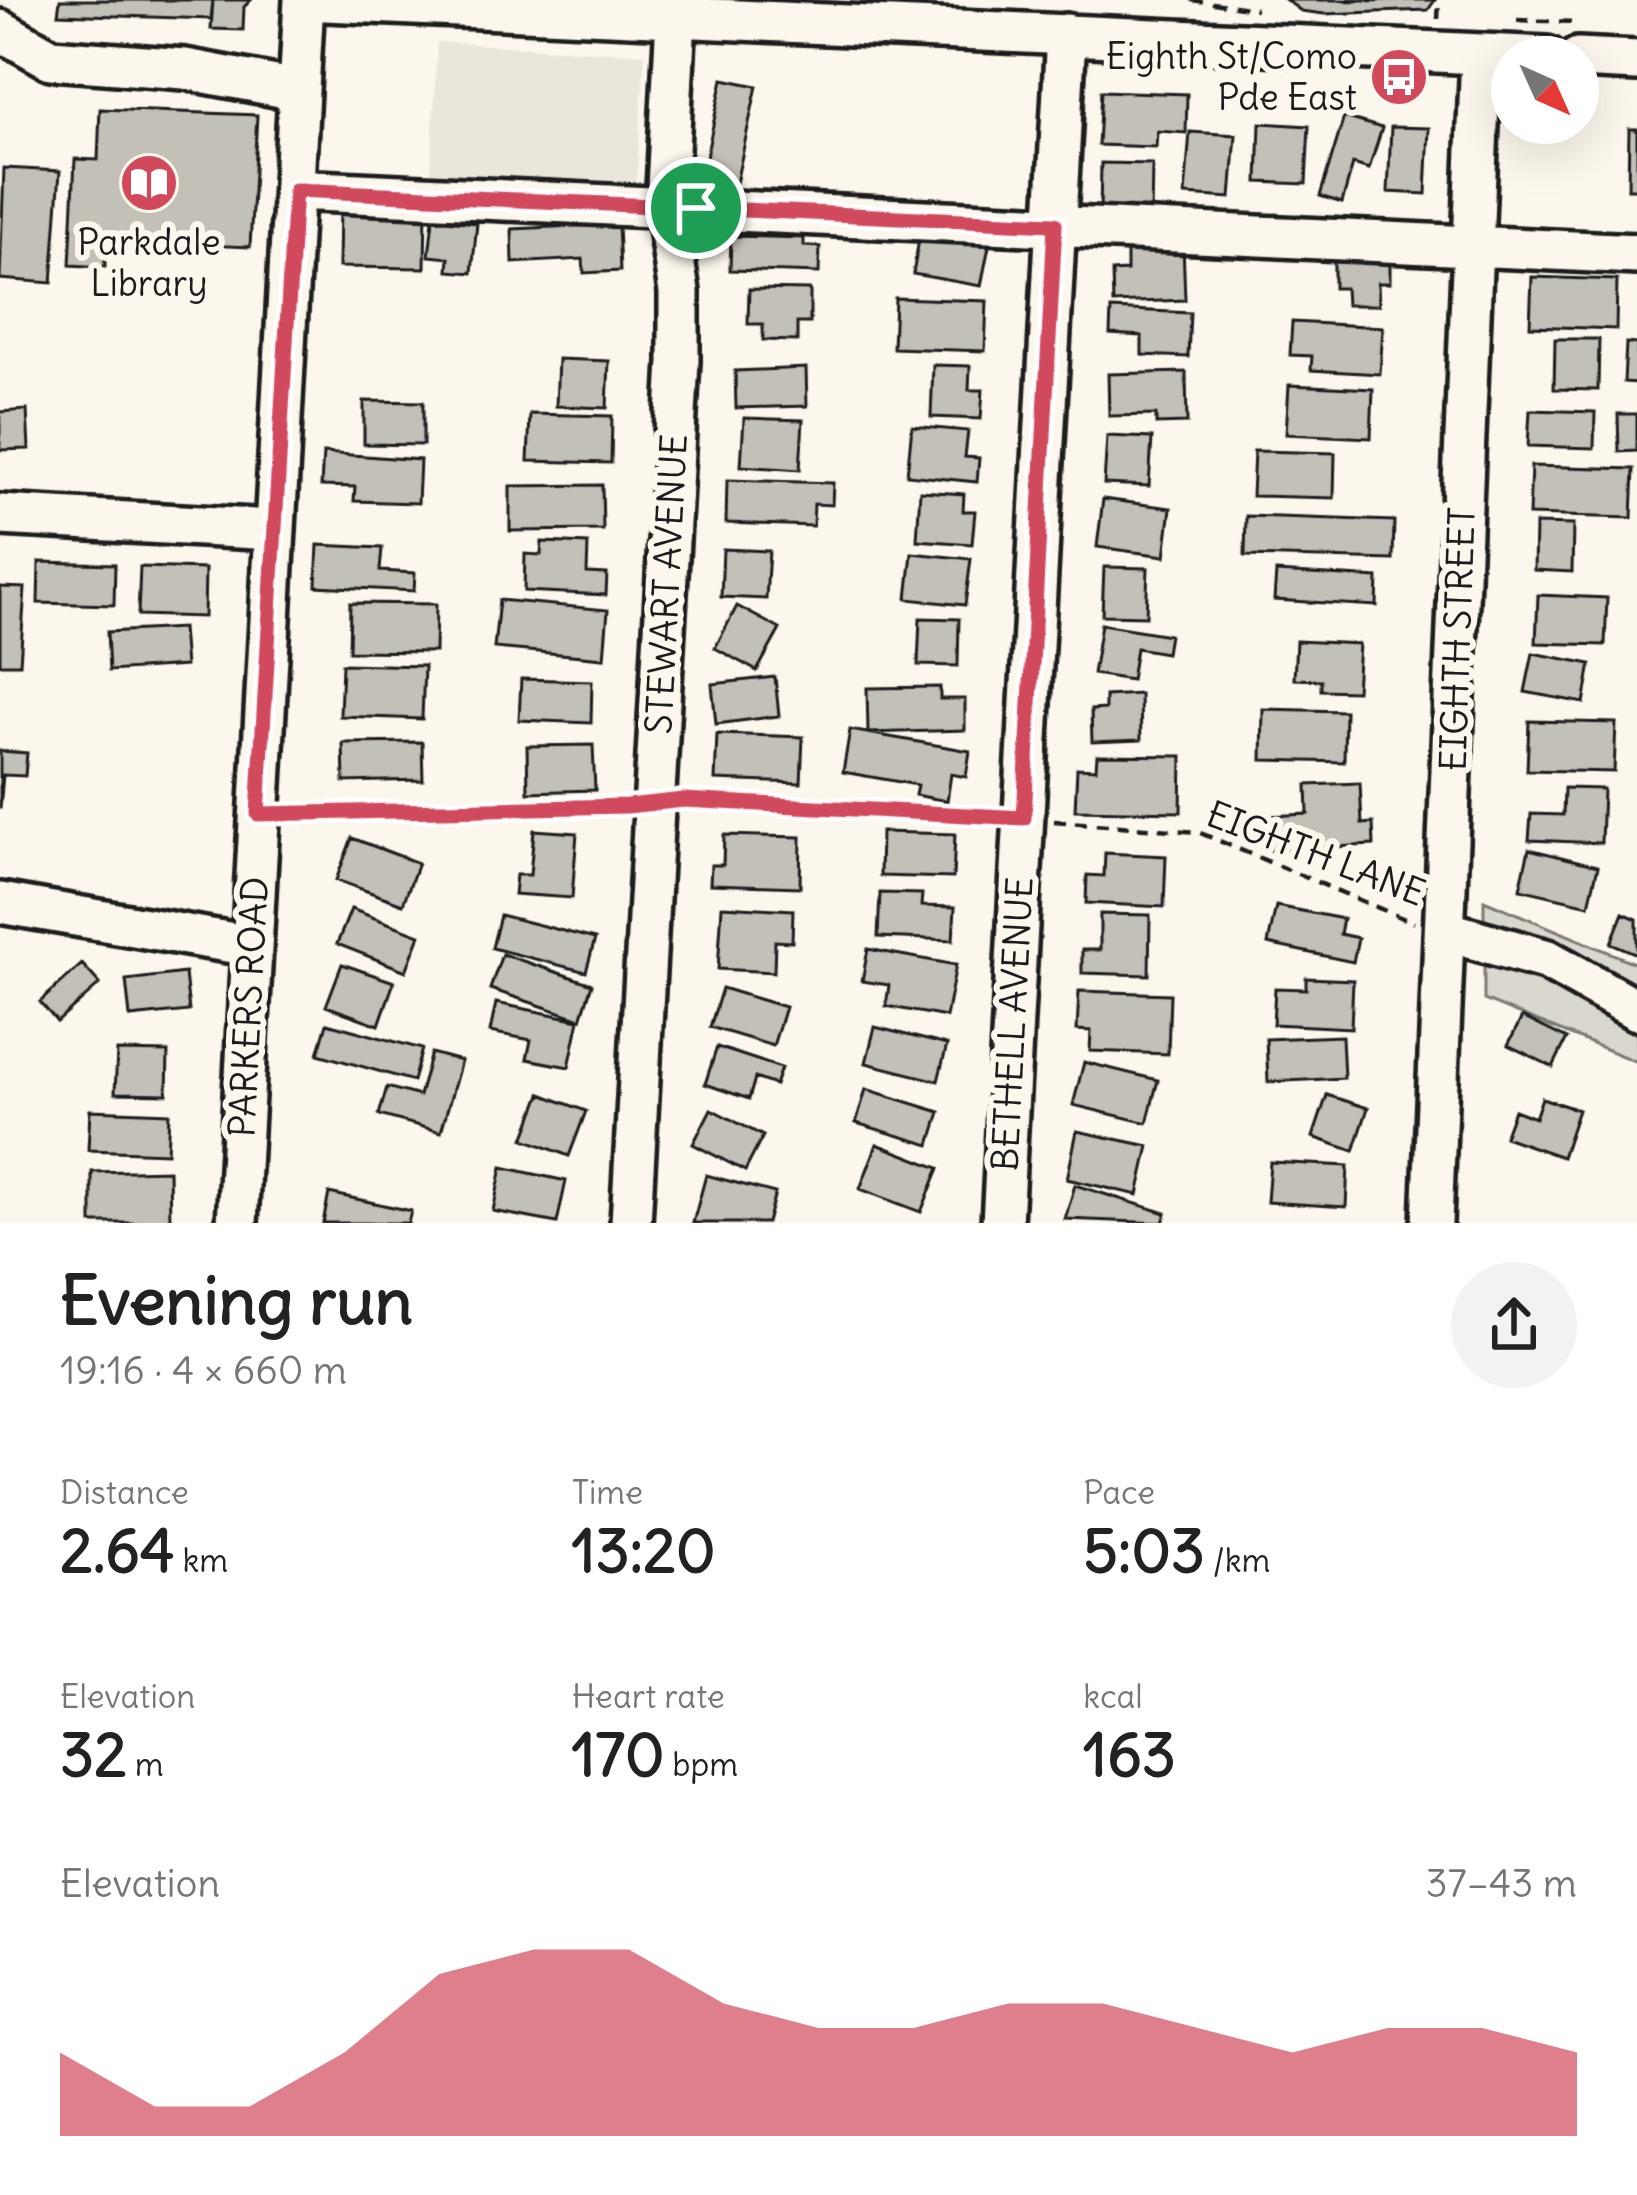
<!DOCTYPE html>
<html lang="en">
<head>
<meta charset="utf-8">
<style>
  :root { --surface:#fff; --page:#f2f2f2; --text:#222; --muted:#767676; --accent:#d1495b }
  body { margin:0; font-family:Delius,sans-serif; background:var(--page); color:var(--text); height:100vh; display:flex; flex-direction:column; font-size:45px; white-space:nowrap }
  * { box-sizing:border-box; margin:0 }
  p { font-size:39px; color:var(--muted) }
  .icon { flex:none; width:66px; height:66px; fill:none; stroke:currentColor; stroke-width:2; stroke-linecap:round; stroke-linejoin:round }
  .map { position:relative; height:1223px; overflow:hidden }
  .side { display:flex; flex-direction:column; background:var(--surface); flex:1 }
  .side>* { flex:none }
  .needle { width:78px; rotate:135deg }
  .buttons { position:absolute; left:1491px; top:36px; display:grid; gap:24px }
  .buttons a { display:grid; place-items:center; width:108px; height:108px; border-radius:50%; background:var(--surface); box-shadow:0 12px 48px #0002; font-size:60px }
  .pin { position:absolute; display:grid; place-items:center; width:102px; height:102px; color:#fff; margin:-51px; border:6px solid #fff; border-radius:50%; box-shadow:0 3px 12px #0007 }
  .round { display:grid; place-items:center; flex:none; width:126px; height:126px; border-radius:63px; background:var(--page) }
  .head { display:flex; align-items:center; justify-content:space-between; height:204px; padding:0 60px }
  h1 { font-size:66px; font-weight:800; line-height:90px }
  .figures { display:grid; grid-template-columns:repeat(3,1fr); gap:18px; height:204px; padding:12px 60px }
  .figures div { display:grid; align-content:center }
  .figures b { font-size:60px; font-weight:800 }
  .figures small { font-size:33px; font-weight:400 }
  .figures p { font-size:33px }
  .chart { height:336px; padding:24px 60px }
  .chart p { display:flex; justify-content:space-between }
  .chart svg { width:100%; height:216px; margin-top:12px; fill:var(--accent); opacity:.7 }
  .map>svg:first-child { display:block }
  .built { fill:#eae6dc }
  .green { fill:#dad7ce; stroke:#7b7a75; stroke-width:3 }
  .building { fill:#c3c0b8; stroke:#1c1c1c; stroke-width:3 }
  .lines { fill:none; stroke-linecap:round; stroke-linejoin:round }
  .minor-casing { stroke:#1c1c1c; stroke-width:48 }
  .path { stroke:#1c1c1c; stroke-width:4.5; stroke-dasharray:12 9; stroke-linecap:butt }
  .minor { stroke:#fbf7ec; stroke-width:39 }
  .route-casing { stroke:#fff; stroke-width:24 }
  .route { stroke:#d1495b; stroke-width:15 }
  .labels { text-anchor:middle; stroke-width:12; stroke-linejoin:round; paint-order:stroke }
  .poi-label { font-size:36px; fill:#1c1c1c; stroke:#fbf7ec; text-anchor:end }
  .street-label { font-size:36px; fill:#1c1c1c; stroke:#fbf7ec }
</style>
</head>
<body>
<div class="map">
<svg width="1637" height="1223" viewBox="0 0 1637 1223">
  <rect width="100%" height="100%" fill="#fbf7ec"/>
  <filter id="ink" filterUnits="userSpaceOnUse"><feTurbulence type="fractalNoise" baseFrequency=".00833" numOctaves="2"/><feDisplacementMap in="SourceGraphic" scale="24" xChannelSelector="R" yChannelSelector="G"/><feConvolveMatrix kernelMatrix="1 2 1 2 8 2 1 2 1" color-interpolation-filters="sRGB"/></filter>
  <g filter="url(#ink)">
    <path class="built" d="M437,42L645,54L635,197L430,193Z"/>
    <path class="green" d="M1484,900L1637,964V1062L1484,1000Z"/>
    <path class="building" d="M60,0H213L211,19L58,14Z
      M213,0H251L244,7L243,30L211,29Z
      M1435,0L1428,10L1324,14L1301,11L1286,0Z
      M723,79L757,86L733,197L699,190Z
      M1101,91L1187,94L1186,133L1157,131L1156,147L1098,145Z
      M100,109L257,115L250,247L105,241V267L70,265L75,159L98,160Z
      M1344,117L1382,128L1369,169L1353,164L1342,203L1320,196Z
      M1260,123L1309,126L1306,184L1258,182Z
      M1391,127L1429,128L1426,194L1388,192Z
      M1629,129H1637V189H1628Z
      M1190,132L1236,135L1231,198L1185,195Z
      M1101,163L1152,164L1151,217L1100,216Z
      M4,168L60,171L52,283L0,279Z
      M340,205L426,207L425,268L339,267Z
      M433,219L477,223L472,273L448,271L449,258L429,256Z
      M618,224L620,271L584,273L583,259L513,263L512,229Z
      M921,228L990,241L981,286L913,274Z
      M731,236L804,238V246L820,247L819,273L730,270Z
      M1183,244L1185,300L1113,303L1112,272L1127,271V246Z
      M1390,257V283H1378L1379,305H1346L1345,288H1334V258Z
      M1532,277L1617,280L1616,329L1530,326Z
      M749,289L810,290V323H797V341L763,340V324H748Z
      M895,298L987,301L985,351L893,348Z
      M1111,309L1190,313L1188,357L1142,355V336L1110,334Z
      M1292,322L1383,327L1380,374L1311,370L1312,356L1290,355Z
      M1555,339H1599L1598,390L1554,389Z
      M1626,343L1637,344V383L1624,382Z
      M558,359L609,361L607,408L556,406Z
      M933,365L970,366L969,390H983L981,419L931,417Z
      M806,368L807,406L736,408L735,371Z
      M1186,372L1187,423L1156,424V415L1109,416L1108,374Z
      M1289,385L1373,389L1371,438L1286,434Z
      M364,401L423,402V445L364,444Z
      M27,410L29,449L0,450V412Z
      M1530,410L1595,412L1594,448L1528,446Z
      M530,414L612,416L611,463L528,461Z
      M1618,414H1637V451L1619,452Z
      M744,418L803,420L800,470L741,466Z
      M912,426L968,431L965,457L979,458L977,482L907,475Z
      M1107,436L1152,438L1149,486L1104,484Z
      M1254,451L1335,453L1334,498L1252,496Z
      M323,453L420,460L418,503L354,501L355,487L321,486Z
      M1531,466L1634,469L1632,518L1529,515Z
      M727,480L833,483L832,505L814,504L813,526L726,523Z
      M602,485L603,530L510,531V486Z
      M920,491L964,494L963,511H975L972,544L917,540Z
      M1103,499L1171,508L1165,556L1097,547Z
      M1246,516L1394,521L1393,560L1245,556Z
      M1535,524L1573,525L1572,572L1534,570Z
      M542,542L588,544L587,573L607,574L606,595L524,591L525,554L541,555Z
      M318,545L382,548L380,571L415,573L414,591L316,586Z
      M723,549L769,551L766,599L721,597Z
      M912,553L971,559L965,605L907,599Z
      M39,562L115,564L114,605L38,603Z
      M140,567L205,569L204,617L138,615Z
      M1104,567L1148,568L1146,616L1102,615Z
      M1276,572L1378,578L1377,606L1274,600Z
      M0,587L25,588L20,664H0Z
      M1538,595L1607,598L1605,645L1536,643Z
      M499,600L608,610L604,658L494,648Z
      M350,603L436,604L435,652L349,651Z
      M737,606L780,629L757,671L715,648Z
      M920,618L959,619L958,666L918,665Z
      M1101,624L1169,635L1166,653L1136,648L1131,680L1093,674Z
      M182,628L185,666L109,671L107,632Z
      M1296,641L1359,644L1356,691L1321,690V680L1294,679Z
      M1533,653L1591,664L1584,703L1525,692Z
      M342,664L424,666L422,719L340,716Z
      M775,677L779,716L716,724L712,684Z
      M521,679L592,681L591,723L519,720Z
      M940,687V699H965V730L868,733L867,688Z
      M1140,694L1141,740L1092,742L1091,710L1105,709V696Z
      M1263,709L1345,711L1344,762L1262,760Z
      M1529,721L1616,723L1614,772L1527,770Z
      M850,730L970,751L966,777L951,774L947,801L915,795L917,785L843,772Z
      M717,734L803,737L801,783L715,780Z
      M422,742L423,780L344,782L343,743Z
      M593,745L595,790L528,792L527,746Z
      M0,751L27,753L25,776L3,775L0,809Z
      M1097,755L1182,756L1181,812L1075,810L1077,768L1096,769Z
      M1360,783L1362,824L1373,823L1374,845L1270,850L1269,816L1308,814L1307,785Z
      M1564,788L1603,789L1601,843L1529,840L1531,814L1563,815Z
      M534,830L577,833L572,898L514,894L516,875H530Z
      M881,832L955,834L953,878L880,876Z
      M724,835L801,837L800,887L710,884L711,865H723Z
      M352,838L418,863L403,904L336,880Z
      M1529,849L1598,866L1589,905L1520,889Z
      M1105,853L1166,856L1164,907L1086,903L1087,875L1104,876Z
      M880,893L922,894L921,906L955,907L953,940L878,937Z
      M722,906L793,910L792,942L775,941L774,972L718,969Z
      M1276,906L1343,919L1340,934L1358,938L1353,962L1268,944Z
      M351,909L420,935L406,971L337,944Z
      M1623,913L1637,919V954L1611,943Z
      M1100,914L1150,915L1149,975L1082,973V950H1100Z
      M500,915L595,939L586,972L492,948Z
      M868,949L956,965L946,1017L886,1006L889,985L862,981Z
      M502,954L592,984L581,1019L490,989Z
      M82,964L100,984L57,1022L40,1002Z
      M342,964L394,982L379,1025L326,1006Z
      M185,973L189,1011L130,1017L126,980Z
      M1306,978L1353,980L1351,1028L1273,1024L1275,988L1306,989Z
      M722,988L785,1007L773,1046L710,1027Z
      M1079,991L1170,994L1168,1054L1090,1051L1091,1031L1077,1030Z
      M496,1003L579,1020L569,1067L527,1059L531,1040L490,1032Z
      M1522,1017L1567,1039L1553,1067L1508,1045Z
      M327,1023L422,1049L413,1081L318,1054Z
      M875,1027L947,1045L938,1081L866,1063Z
      M1342,1036L1344,1078L1268,1082L1266,1039Z
      M717,1047L781,1068L775,1085L755,1078L749,1099L705,1084Z
      M117,1051L168,1052L167,1094L115,1093Z
      M431,1053L461,1061L441,1132L379,1115L387,1087L419,1096Z
      M1084,1062L1158,1080L1147,1123L1073,1105Z
      M866,1089L940,1112L930,1145L856,1123Z
      M541,1094L586,1111L569,1156L524,1139Z
      M1327,1095L1368,1108L1354,1151L1313,1137Z
      M1542,1098L1578,1110L1562,1157L1504,1137L1514,1110L1535,1118Z
      M711,1109L763,1136L745,1171L693,1144Z
      M90,1110L169,1113L167,1153L88,1150Z
      M1077,1131L1149,1146L1138,1195L1067,1179Z
      M877,1144L939,1168L921,1212L860,1189Z
      M1270,1162L1348,1166L1346,1207L1267,1202Z
      M502,1167L566,1181L557,1223L493,1211Z
      M169,1170L170,1223H92V1172Z
      M706,1175L775,1193L767,1223H693Z
      M1075,1185L1166,1213L1163,1223L1065,1219Z
      M329,1193L411,1211L408,1223H323Z"/>
    <g class="lines">
      <g class="minor-casing">
        <path id="minor" d="M304,0L1547,57
          M0,30L51,59L185,69L297,90
          M1578,58L1637,61
          M295,190L1637,254
          M0,515L272,530
          M0,903L251,946
          M1445,931L1548,960L1637,1010
          M237,1223L304,0
          M631,1223L679,361V292L666,207L676,17
          M1002,1223L1066,34
          M1432,1223L1481,54"/>
      </g>
      <path class="path" d="M1191,0L1256,9
        M1347,0H1395
        M1438,19L1439,0
        M1517,20L1577,22
        M689,800L989,816
        M293,815L624,806
        M1054,821L1198,832L1414,923"/>
      <use href="#minor" class="minor"/>
    </g>
  </g>
  <g class="lines" filter="url(#ink)">
    <g class="route-casing">
      <path id="route" d="M295,190L1055,224L1024,818L684,800L627,806L258,814Z"/>
    </g>
    <use href="#route" class="route"/>
  </g>
  <defs>
    <g id="bus-disc" transform="scale(3)"><circle r="9.5" fill="#d1495b" stroke="#fbf7ec"/><path d="M-5-6H5V4H4V6H2V4H-2V6H-4V4H-5ZM-3.5-4V0h7V-4ZM-3.5 1.2v1.5H-2V1.2ZM2 1.2v1.5H3.5V1.2Z" fill="#fff"/></g>
    <g id="library-disc" transform="scale(3)"><circle r="9.5" fill="#d1495b" stroke="#fbf7ec"/><path d="M-6-4Q-3-5.5-.7-3.5V5Q-3 3-6 4ZM6-4Q3-5.5 .7-3.5V5Q3 3 6 4Z" fill="#fff"/></g>
  </defs>
  <g fill-rule="evenodd">
    <use href="#bus-disc" x="1399" y="77"/>
    <use href="#library-disc" x="149" y="183"/>
  </g>
  <g class="labels">
    <g class="poi-label">
      <text x="1357" y="69">Eighth St/Como<tspan x="1357" dy="41">Pde East</tspan></text>
      <text x="149" y="255" text-anchor="middle">Parkdale<tspan x="149" dy="41">Library</tspan></text>
    </g>
    <g class="street-label">
      <text transform="translate(666 584) rotate(-87)" y="13">STEWART AVENUE</text>
      <text transform="translate(1457 639) rotate(-88)" y="13">EIGHTH STREET</text>
      <text transform="translate(1316 853) rotate(21)" y="13">EIGHTH LANE</text>
      <text transform="translate(248 1007) rotate(-87)" y="13">PARKERS ROAD</text>
      <text transform="translate(1012 1024) rotate(-87)" y="13">BETHELL AVENUE</text>
    </g>
  </g>
</svg>
<div class="buttons">
<a><svg class="needle" viewBox="-14 -14 28 28"><path d="M0-13l5 13h-10z" fill="#e53935"/><path d="M0 13l5-13h-10z" fill="#767676"/></svg></a>
</div>
<div class="pin" style="left:696px;top:208px;background:#1e9e55"><svg class="icon" aria-label="arrive" viewBox="0 0 24 24"><path d="M6 21V4h12l-3 4 3 4H6"/></svg></div>
</div>
<section class="side">
<div class="head"><div><h1>Evening run</h1><p>19:16 · 4 × 660 m</p></div><a class="round"><svg class="icon" aria-label="share" viewBox="0 0 24 24"><path d="M12 15V3M7 8l5-5 5 5M5 13v7h14v-7"/></svg></a></div>
<div class="figures">
<div><p>Distance</p><b>2.64<small> km</small></b></div>
<div><p>Time</p><b>13:20</b></div>
<div><p>Pace</p><b>5:03<small> /km</small></b></div>
</div>
<div class="figures">
<div><p>Elevation</p><b>32<small> m</small></b></div>
<div><p>Heart rate</p><b>170<small> bpm</small></b></div>
<div><p>kcal</p><b>163</b></div>
</div>
<div class="chart"><p><span>Elevation</span>37–43 m</p>
<svg viewBox="0 0 160 44" preserveAspectRatio="none"><path d="M0 44V27L10 38L20 38L30 27L40 11L50 6L60 6L70 17L80 22L90 22L100 17L110 17L120 22L130 27L140 22L150 22L160 27V44z"/></svg>
</div>
</section>
</body>
</html>
